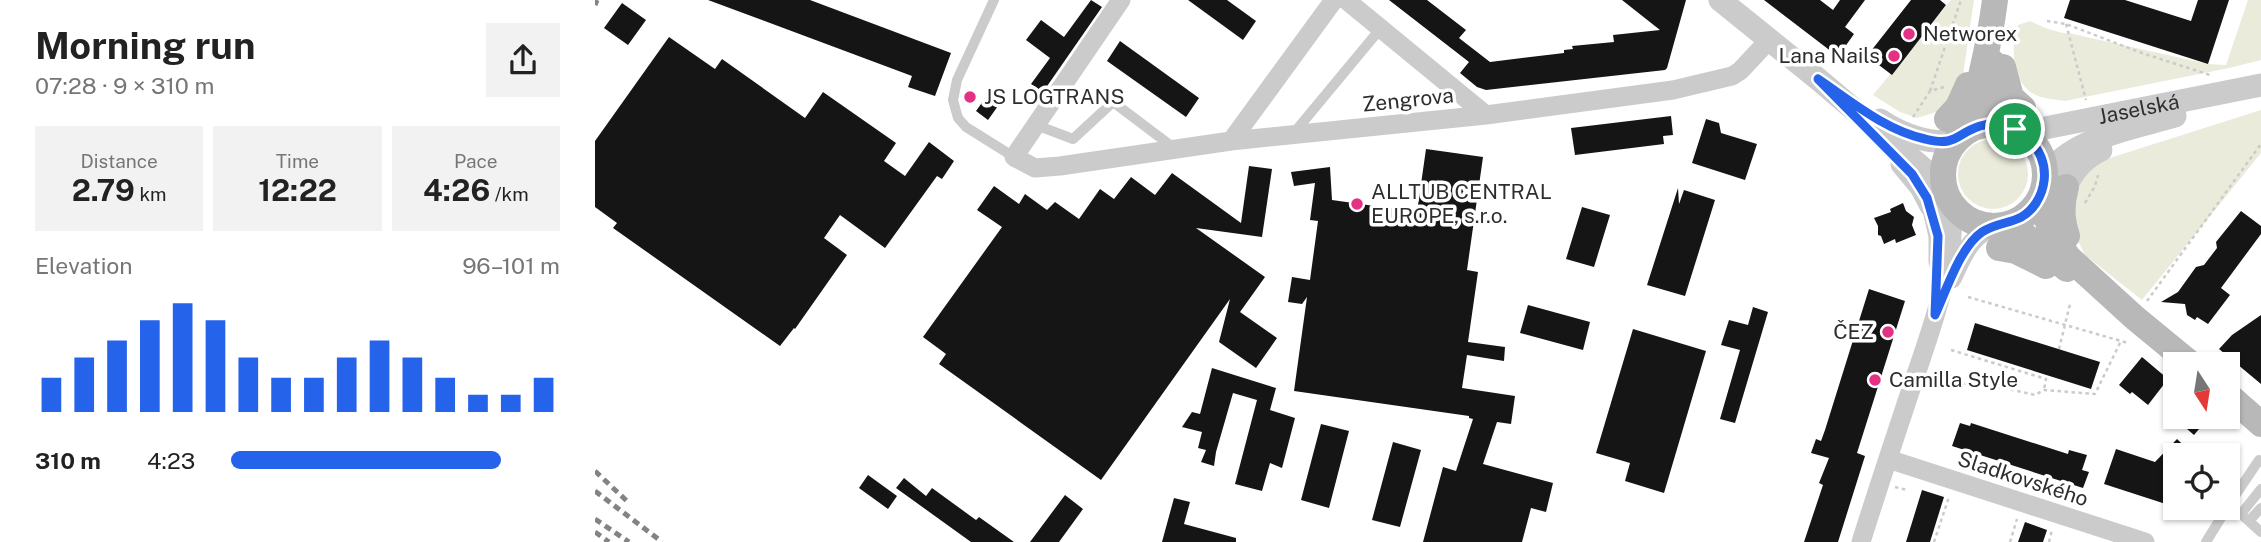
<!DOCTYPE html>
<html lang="en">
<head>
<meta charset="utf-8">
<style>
  :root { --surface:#fff; --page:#f2f2f2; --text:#222; --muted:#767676; --accent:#2563eb }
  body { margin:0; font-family:"Public Sans",sans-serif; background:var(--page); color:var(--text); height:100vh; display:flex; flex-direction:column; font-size:26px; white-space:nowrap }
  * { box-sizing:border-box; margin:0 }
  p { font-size:23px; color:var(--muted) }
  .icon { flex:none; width:38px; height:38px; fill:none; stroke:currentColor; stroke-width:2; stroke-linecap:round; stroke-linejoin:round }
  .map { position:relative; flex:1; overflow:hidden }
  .drawer { display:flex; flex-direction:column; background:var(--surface); width:595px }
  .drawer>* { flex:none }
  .needle { width:46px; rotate:168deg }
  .buttons { position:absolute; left:1568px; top:352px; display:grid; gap:14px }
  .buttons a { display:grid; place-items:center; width:77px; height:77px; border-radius:0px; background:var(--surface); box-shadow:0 2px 5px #0004; font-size:35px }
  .pin { position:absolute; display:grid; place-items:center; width:60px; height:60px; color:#fff; margin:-30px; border:4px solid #fff; border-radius:50%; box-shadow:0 2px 7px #0007 }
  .round { display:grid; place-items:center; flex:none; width:74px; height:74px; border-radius:0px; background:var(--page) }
  .summary { display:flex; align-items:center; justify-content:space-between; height:119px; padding:0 35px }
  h1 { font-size:38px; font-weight:700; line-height:52px }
  .stats { display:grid; grid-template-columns:repeat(3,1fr); gap:10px; height:119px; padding:7px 35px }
  .stats div { display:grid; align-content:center; border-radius:0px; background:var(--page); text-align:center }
  .stats b { font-size:30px; font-weight:700 }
  .stats small { font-size:19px; font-weight:400 }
  .stats p { font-size:19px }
  .chart { height:196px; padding:14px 35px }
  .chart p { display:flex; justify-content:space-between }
  .chart svg { width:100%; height:126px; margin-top:7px; stroke:var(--accent); stroke-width:6 }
  ul { padding:0 35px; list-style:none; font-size:23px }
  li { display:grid; grid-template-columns:112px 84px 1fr; align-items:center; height:52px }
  li i { height:18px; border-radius:9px; background:var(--accent) }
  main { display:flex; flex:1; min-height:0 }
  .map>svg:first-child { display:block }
  .green { fill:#eaebdb }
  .building { fill:#151515 }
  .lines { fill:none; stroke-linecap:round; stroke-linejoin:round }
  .path { stroke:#cbcbcb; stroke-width:2.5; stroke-dasharray:3.5 3.5; stroke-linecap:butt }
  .service { stroke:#cbcbcb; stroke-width:10 }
  .minor { stroke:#cbcbcb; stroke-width:19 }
  .tertiary { stroke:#cbcbcb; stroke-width:23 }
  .secondary { stroke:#b8b8b8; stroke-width:26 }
  .rail { stroke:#838383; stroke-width:5; stroke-dasharray:7 5; stroke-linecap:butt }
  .route-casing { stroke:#fff; stroke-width:14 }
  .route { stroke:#2563eb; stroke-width:9 }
  .poi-dot { fill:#e33284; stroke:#fff; stroke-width:2.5 }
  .labels { text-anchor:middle; stroke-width:7; stroke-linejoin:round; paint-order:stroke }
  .poi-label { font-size:21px; fill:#2e2e2e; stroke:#fff; text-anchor:start }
  .street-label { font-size:21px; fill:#2e2e2e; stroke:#fff }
</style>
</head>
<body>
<main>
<section class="drawer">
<div class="summary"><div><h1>Morning run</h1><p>07:28 · 9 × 310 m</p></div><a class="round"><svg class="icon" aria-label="share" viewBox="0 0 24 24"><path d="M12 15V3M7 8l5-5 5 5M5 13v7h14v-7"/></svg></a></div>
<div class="stats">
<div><p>Distance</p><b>2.79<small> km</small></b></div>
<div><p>Time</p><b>12:22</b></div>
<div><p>Pace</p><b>4:26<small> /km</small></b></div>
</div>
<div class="chart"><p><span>Elevation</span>96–101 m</p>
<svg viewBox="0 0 160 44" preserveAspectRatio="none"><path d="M5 44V32M15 44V25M25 44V19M35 44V12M45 44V6M55 44V12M65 44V25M75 44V32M85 44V32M95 44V25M105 44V19M115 44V25M125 44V32M135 44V38M145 44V38M155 44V32"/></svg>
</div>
<ul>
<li><b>310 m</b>4:23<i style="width:82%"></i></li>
</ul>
</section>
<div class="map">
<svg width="1666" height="542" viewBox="0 0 1666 542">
  <rect width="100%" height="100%" fill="#fff"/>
  <path class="green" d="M1356,0H1379L1366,89L1351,109L1322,118L1305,112L1278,95Z
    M1653,0H1666V60L1634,68L1470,101C1459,99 1446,99 1437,93C1417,81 1415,44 1423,25L1435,21C1450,28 1462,33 1478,34L1613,64L1631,65Z
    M1666,110V153L1547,300L1490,255L1471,217L1474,192L1499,163Z
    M1363 174a35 35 0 1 1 70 0a35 35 0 1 1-70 0Z"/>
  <path class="building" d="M113,0H215L356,53L340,96L313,87L317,76Z
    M496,0L507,7L448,92L436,84L455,58L431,40L446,20L469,37Z
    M593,0H632L661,21L648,40Z
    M794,0H832L871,30L864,38L895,62L969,53V50L978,49L977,46L1019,42L1018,35L1065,30L1027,0H1091L1072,68L1070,70L891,90L882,87L865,73L874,62Z
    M1169,0H1225L1238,10L1245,0H1270L1250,27L1259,34L1247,51L1237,52Z
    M1316,0H1345L1351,5L1297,75L1272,56Z
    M1475,0H1530L1596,21L1603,0H1634L1613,64L1469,18Z
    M27,3L51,20L33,45L9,28Z
    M74,37L120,69L127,59L210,118L228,92L301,143L289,161L310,176L334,142L359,161L347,179L342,176L290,248L245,215L229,238L252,255L200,329L199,328L185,346L18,228L22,223L0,207V141Z
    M525,41L604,98L591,117L512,61Z
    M391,97L403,106L393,120L381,111Z
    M1076,116L1078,135L1068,136L1069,144L980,155L976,128Z
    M1111,119L1124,123L1126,133L1162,144L1150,180L1097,163Z
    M831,149L888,157L872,270L883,272L873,342L910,347L909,361L872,355L867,388L920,396L916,424L902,422L888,464L958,483L951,512L936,508L927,542H828L848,467L861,471L878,419L874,418V416L699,391L712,297L707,304L693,302L697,277L715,280L723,221L715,220L720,183L699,186L696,172L735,167L737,200L822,212Z
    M654,166L677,169L667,237L601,228L670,277L645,312L682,338L661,368L624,342L635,299L506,480L344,364L351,354L328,337L407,227L382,210L399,186L424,204L430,194L452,210L460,202L484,219L505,189L519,199L536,177L560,195L577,173L646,223Z
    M1083,188L1084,204L1089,190L1120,200L1090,296L1052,285Z
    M1308,203L1311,211L1319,217L1317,225L1321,235L1301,243L1300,239L1289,244L1286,236L1283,235V226L1279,218L1296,212L1295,209Z
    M987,207L1015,215L999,267L971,259Z
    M1646,211L1666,226V234L1626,288L1635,295L1613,324L1602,317L1600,320L1592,315L1590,304L1566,302L1583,292L1601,267L1609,265L1622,248L1621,242Z
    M1274,289L1310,301L1262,453L1270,456L1243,542H1209L1228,485L1224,483L1234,458L1216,453L1221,439L1226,441L1230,430Z
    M933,305L995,322L988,350L925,333Z
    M1158,307L1173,312L1140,423L1125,419L1145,350L1126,345L1134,320L1153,325Z
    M1666,315V384L1624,349L1637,335Z
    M1380,323L1505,362L1496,389L1372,350Z
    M1038,329L1111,351L1069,493L1030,481L1035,463L1001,453Z
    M1547,357L1573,379L1553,405L1537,392L1535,394L1524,385Z
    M617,368L681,388L675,410L700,418L687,468L675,463L667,491L640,484L662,400L638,393L621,452L619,466L606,462L611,450L603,448L607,432L587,427L597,412L605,414Z
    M1577,416H1615L1599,435Z
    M1365,423L1375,426L1376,423L1473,454L1474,450L1492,455L1487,470L1494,472L1488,488L1357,446Z
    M726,424L754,431L734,508L706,500Z
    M1582,439L1599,455H1580V507L1509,484L1521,449L1560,462Z
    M798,442L826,450L805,527L777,520Z
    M273,475L302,496L293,509L264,488Z
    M309,478L331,496L337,488L381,520L384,517L419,542H376L301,488Z
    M1327,490L1349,497L1335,542H1311Z
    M470,495L488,509L464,542H435Z
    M579,498L595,502L589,524L641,538V542H567Z
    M1430,522L1452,530L1448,542H1423Z"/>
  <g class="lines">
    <path class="path" d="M1452,21L1471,24L1547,53L1615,75
      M1471,24L1491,100
      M1335,91L1366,0
      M1318,117L1335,91L1349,87
      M1490,203L1500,186L1503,175
      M1373,297L1533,343
      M1552,301L1666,144
      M1464,349L1475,304
      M1356,350L1451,379L1449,390
      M1347,379L1390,388L1400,386L1440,395L1449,390L1500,394L1526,341
      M1300,487L1312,490
      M1339,542L1354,497
      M1415,542L1422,519
      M1454,542L1457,530"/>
    <path class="service" d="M399,0L362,80L358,100L363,118L371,127L419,157
      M441,125L478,139L518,102L579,148
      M698,134L786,28
      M1666,489L1646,514L1666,532
      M1633,506L1664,460
      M1654,521L1666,508
      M1611,542L1632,508"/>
    <path class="minor" d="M526,0L419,157L440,168L465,166L636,141L891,115L1078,90L1137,76L1145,71L1174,40
      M751,0L891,115
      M636,141L739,0
      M1336,206L1343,236V262
      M1357,279C1368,256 1376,232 1404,226
      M1293,459L1550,542
      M1266,542C1282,491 1299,440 1316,389C1332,341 1367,250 1355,201"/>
    <g class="tertiary">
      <path d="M1125,0L1223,79L1337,176L1355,201"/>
      <path d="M1285,120C1306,134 1340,148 1364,138"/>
      <path id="s1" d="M1420,129L1430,131L1450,128L1666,85"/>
      <path d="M1307,164L1326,187L1336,206"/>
      <path d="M1471,187C1478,170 1489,158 1506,150"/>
      <path d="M1448,188C1451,180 1454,171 1461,164C1489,136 1543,127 1580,116"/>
    </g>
    <path class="secondary" d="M1397,62C1397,87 1396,114 1420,129
      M1408,67L1416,97L1428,108
      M1352,119L1363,107L1373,85
      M1348 175a51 51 0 1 1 102 0a51 51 0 1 1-102 0Z
      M1364,138C1381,115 1396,31 1400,0
      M1471,187C1466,204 1466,219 1472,236
      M1448,188L1450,212L1455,229L1473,257L1540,318L1596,364
      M1404,226L1424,231L1472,269
      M1404,248L1421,251L1451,266
      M1633,395L1666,424"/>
    <path class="rail" d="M0,5L2,0
      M0,471L34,503
      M0,491L67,542
      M0,519L34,542
      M0,532L14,542"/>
  </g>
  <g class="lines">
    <g class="route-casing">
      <path id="route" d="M1223,79C1257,102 1290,130 1330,139C1362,147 1360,134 1385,126C1410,119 1436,133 1446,157C1452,172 1450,189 1441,203C1426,226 1407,219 1387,232C1365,247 1351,291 1340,315L1343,236L1332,198L1317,174Z"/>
    </g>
    <use href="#route" class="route"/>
  </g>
  <g class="poi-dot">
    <circle cx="1314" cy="34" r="7"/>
    <circle cx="1299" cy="56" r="7"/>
    <circle cx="375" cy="97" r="7"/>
    <circle cx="762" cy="204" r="7"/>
    <circle cx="1293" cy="332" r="7"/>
    <circle cx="1280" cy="380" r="7"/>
  </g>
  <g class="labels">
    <g class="poi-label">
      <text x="1328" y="41">Networex</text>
      <text x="1285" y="63" text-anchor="end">Lana Nails</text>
      <text x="389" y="104">JS LOGTRANS</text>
      <text x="776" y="199">ALLTUB CENTRAL<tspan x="776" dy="24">EUROPE, s.r.o.</tspan></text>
      <text x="1279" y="339" text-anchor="end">ČEZ</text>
      <text x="1294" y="387">Camilla Style</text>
    </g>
    <g class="street-label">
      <text transform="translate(813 100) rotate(-6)" y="7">Zengrova</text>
      <text dy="7" stroke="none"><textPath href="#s1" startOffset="126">Jaselská</textPath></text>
      <text transform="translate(1428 479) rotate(18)" y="7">Sladkovského</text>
    </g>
  </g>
</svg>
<div class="buttons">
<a><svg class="needle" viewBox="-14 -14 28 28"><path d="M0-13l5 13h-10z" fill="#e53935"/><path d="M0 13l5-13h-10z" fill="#767676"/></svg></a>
<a><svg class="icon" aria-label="locate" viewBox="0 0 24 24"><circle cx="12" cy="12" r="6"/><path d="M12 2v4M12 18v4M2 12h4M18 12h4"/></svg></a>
</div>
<div class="pin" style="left:1420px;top:129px;background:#1e9e55"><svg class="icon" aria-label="arrive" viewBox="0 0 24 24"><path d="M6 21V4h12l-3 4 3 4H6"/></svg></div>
</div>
</main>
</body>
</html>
